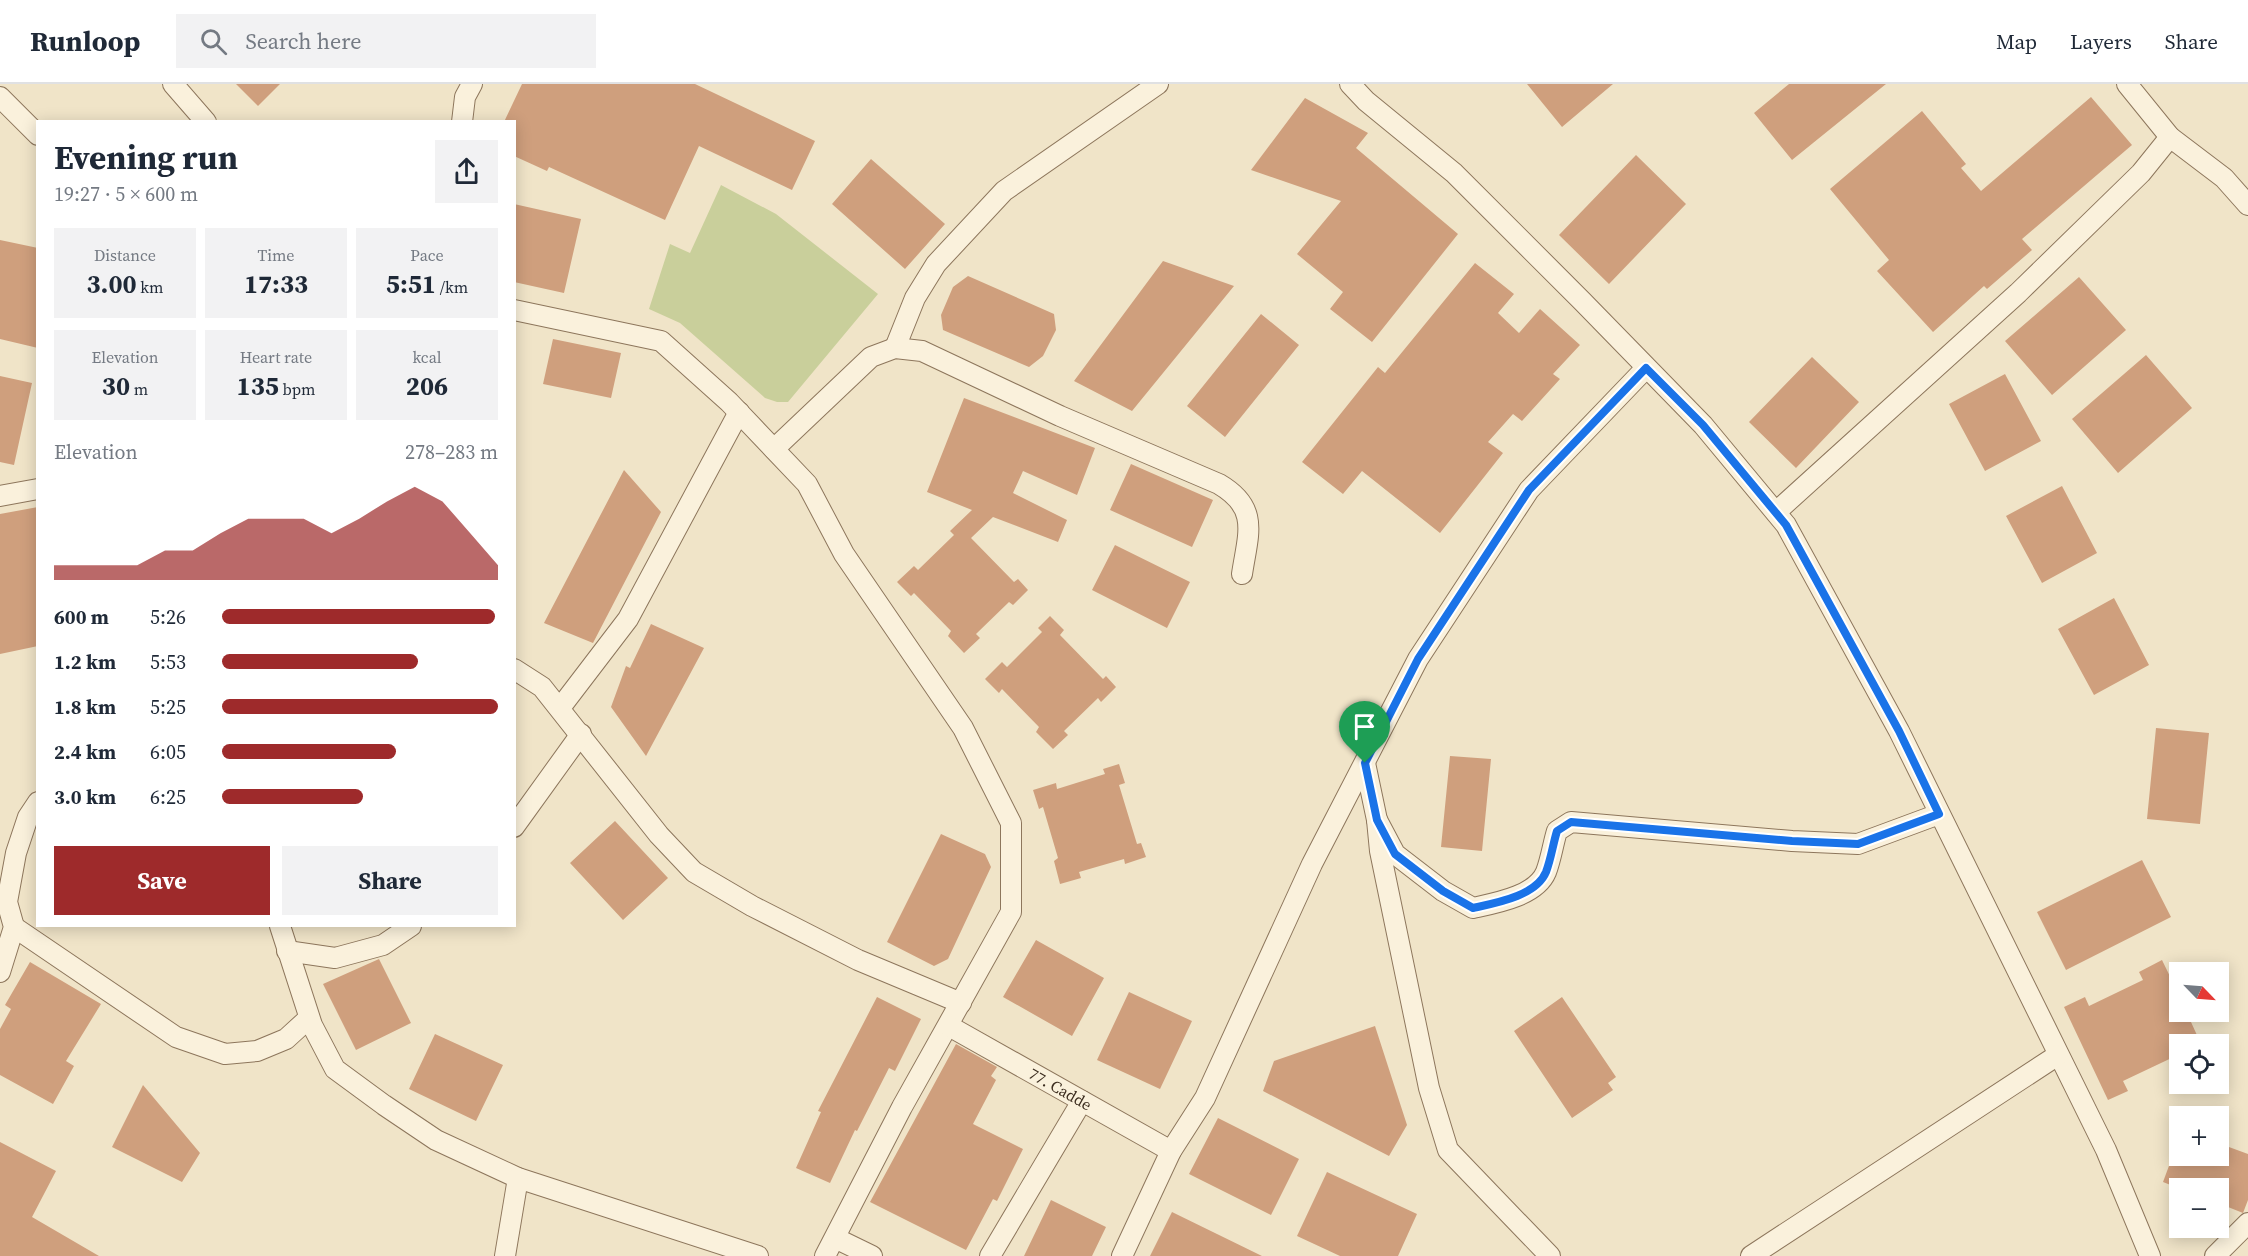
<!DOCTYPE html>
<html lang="en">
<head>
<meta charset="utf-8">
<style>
  :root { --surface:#fff; --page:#f2f2f3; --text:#1f2937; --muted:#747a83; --line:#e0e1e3; --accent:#9e2a2b }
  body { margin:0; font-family:"Source Serif 4",serif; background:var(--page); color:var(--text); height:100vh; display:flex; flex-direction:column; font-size:22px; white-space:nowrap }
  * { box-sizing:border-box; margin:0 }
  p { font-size:20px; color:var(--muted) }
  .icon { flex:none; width:33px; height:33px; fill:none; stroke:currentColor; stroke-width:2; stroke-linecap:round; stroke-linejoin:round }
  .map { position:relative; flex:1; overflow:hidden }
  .sheet { position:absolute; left:36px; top:36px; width:480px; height:807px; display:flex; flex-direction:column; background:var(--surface); border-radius:0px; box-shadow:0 3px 15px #0003 }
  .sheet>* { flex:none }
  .needle { width:39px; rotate:115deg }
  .controls { position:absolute; left:2169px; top:878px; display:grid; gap:12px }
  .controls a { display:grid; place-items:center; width:60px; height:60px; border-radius:0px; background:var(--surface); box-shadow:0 3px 15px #0003; font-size:30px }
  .pin { position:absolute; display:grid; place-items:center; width:51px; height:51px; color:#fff; margin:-62px -26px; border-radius:50% 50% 50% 0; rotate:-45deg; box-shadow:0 0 6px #0007 }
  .pin .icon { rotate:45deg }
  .round { display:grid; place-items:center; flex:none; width:63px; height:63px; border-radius:0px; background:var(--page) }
  .head { display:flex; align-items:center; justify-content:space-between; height:102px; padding:0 18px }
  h1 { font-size:33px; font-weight:700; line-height:45px }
  .figures { display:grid; grid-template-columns:repeat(3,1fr); gap:9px; height:102px; padding:6px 18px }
  .figures div { display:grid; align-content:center; border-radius:0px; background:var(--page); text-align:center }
  .figures b { font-size:26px; font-weight:700 }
  .figures small { font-size:16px; font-weight:400 }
  .figures p { font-size:16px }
  .chart { height:168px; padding:12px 18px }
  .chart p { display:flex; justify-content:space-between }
  .chart svg { width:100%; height:108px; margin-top:6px; fill:var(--accent); opacity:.7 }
  .cta { display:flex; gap:12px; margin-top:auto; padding:12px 18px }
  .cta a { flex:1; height:69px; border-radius:0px; background:var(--accent); color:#fff; font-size:24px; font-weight:700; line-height:69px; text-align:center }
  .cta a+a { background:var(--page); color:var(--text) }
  ul { padding:0 18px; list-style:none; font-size:20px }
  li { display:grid; grid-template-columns:96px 72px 1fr; align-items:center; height:45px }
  li i { height:15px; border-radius:8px; background:var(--accent) }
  header { display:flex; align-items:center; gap:36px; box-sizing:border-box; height:84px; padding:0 30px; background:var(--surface); border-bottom:2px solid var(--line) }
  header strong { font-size:28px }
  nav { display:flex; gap:33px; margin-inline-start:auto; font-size:21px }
  .search { width:420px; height:54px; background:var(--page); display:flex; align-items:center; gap:15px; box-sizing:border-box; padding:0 21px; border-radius:0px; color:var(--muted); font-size:22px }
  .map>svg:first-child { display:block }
  .green { fill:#c9cf9b }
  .building { fill:#cf9f7d }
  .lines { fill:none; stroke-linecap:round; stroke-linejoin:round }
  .minor-casing { stroke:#8d765c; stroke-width:22 }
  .minor { stroke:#faf1dc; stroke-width:20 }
  .route-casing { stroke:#fff; stroke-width:12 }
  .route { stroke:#1a73e8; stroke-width:8 }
  .labels { text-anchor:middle; stroke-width:4.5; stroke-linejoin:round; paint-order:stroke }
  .street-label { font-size:16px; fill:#3d2e20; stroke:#f7eed8 }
</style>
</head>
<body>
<header>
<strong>Runloop</strong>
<div class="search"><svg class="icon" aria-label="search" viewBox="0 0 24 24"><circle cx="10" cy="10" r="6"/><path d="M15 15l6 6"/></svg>Search here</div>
<nav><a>Map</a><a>Layers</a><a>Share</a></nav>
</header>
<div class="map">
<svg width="2248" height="1172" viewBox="0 0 2248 1172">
  <rect width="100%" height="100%" fill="#f0e4c8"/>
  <path class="green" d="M721,101L776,130L878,210L788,318H777L765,314L680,239L649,225L670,160L690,169Z"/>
  <path class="building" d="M236,0H280L258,22Z
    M522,0H695L815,57L792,106L699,62L665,136L549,83L547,87L514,72V38H504Z
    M1527,0H1613L1562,43Z
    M1789,0H1886L1792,76L1754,29Z
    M2091,13L2132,61L2022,155L2032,166L1987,205L1984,202L1933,248L1877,187L1889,176L1830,105L1922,27L1966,80L1961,84L1981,107Z
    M1305,14L1368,49L1356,64L1458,150L1372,258L1330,225L1343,208L1297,170L1341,117L1251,86Z
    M1636,71L1686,120L1609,200L1559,151Z
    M871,75L945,140L905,185L832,120Z
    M514,120L581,135L564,209L514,198Z
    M0,156L38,164V264L0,255Z
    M1163,177L1234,202L1132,327L1074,297Z
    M1475,179L1514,210L1498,229L1519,249L1540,225L1580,261L1553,290L1560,295L1522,337L1513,330L1488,358L1503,369L1440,449L1362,387L1343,410L1302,378L1378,283L1385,289Z
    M968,192L1054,230L1056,246L1043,272L1029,283L943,246L941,231L953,203Z
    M2079,193L2126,246L2052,311L2005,257Z
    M1261,230L1299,261L1225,353L1187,322Z
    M553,255L621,269L611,314L543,300Z
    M2146,271L2192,324L2118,389L2072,335Z
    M1812,273L1859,318L1796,384L1749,338Z
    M2005,290L2041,357L1985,387L1949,320Z
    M0,292L32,299L14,381L0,378Z
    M964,314L1095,364L1077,411L1023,387L1013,409L1067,436L1058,458L993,433L971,454L1014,498L1018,495L1028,506L1013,521L1009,518L976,550L980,554L964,569L948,552L951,547L914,509L911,512L897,498L914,482L918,486L954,451L950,447L972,426L927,408Z
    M1131,380L1213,416L1192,463L1110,426Z
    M624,386L661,428L593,559L544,539Z
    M2062,402L2097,469L2042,499L2006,432Z
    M38,423V562L0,570V430Z
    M1115,461L1190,498L1167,544L1092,506Z
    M2114,514L2149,581L2094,611L2058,545Z
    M1050,532L1064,546L1060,551L1103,595L1106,592L1116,603L1101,618L1098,614L1064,647L1068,651L1053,665L1036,648L1039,643L1002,605L999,609L985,595L1002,578L1007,583L1042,548L1038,544Z
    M651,540L704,564L646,672L611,623L626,582L630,584Z
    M2156,644L2209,649L2200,740L2147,735Z
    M1450,672L1491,675L1482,767L1441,763Z
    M1119,680L1125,699L1119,701L1137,760L1141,759L1146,773L1125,780L1124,775L1079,788L1081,794L1060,800L1054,777L1058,774L1043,723L1039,725L1033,706L1056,699L1057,705L1105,690L1103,685Z
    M615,737L668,794L623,836L570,779Z
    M941,750L985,770L991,783L948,875L934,882L887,858Z
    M2142,776L2171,833L2066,886L2037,828Z
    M1036,856L1104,894L1072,952L1003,913Z
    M379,875L411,939L356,966L323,900Z
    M2162,876L2180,913V927H2186L2201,960H2180V970L2123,997L2128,1007L2108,1016L2064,923L2085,913L2089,922L2143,896L2139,888Z
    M30,878L101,920L66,977L74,982L53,1020L0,991V945L11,925L5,921Z
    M1129,908L1192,937L1160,1005L1097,976Z
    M877,913L921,935L895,987L889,984L857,1047L855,1046L830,1099L796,1084L821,1028L818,1027Z
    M1562,913L1616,993L1608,999L1613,1006L1572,1034L1514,947Z
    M1375,942L1407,1041L1389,1072L1263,1007L1274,977Z
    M435,950L503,981L476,1037L409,1005Z
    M956,960L997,983L991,992L996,996L973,1040L1023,1065L997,1117L993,1115L966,1166L870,1118Z
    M143,1001L200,1069L182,1098L112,1063Z
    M1218,1034L1299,1075L1271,1131L1189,1090Z
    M0,1058L56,1087L32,1133L99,1172H0Z
    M2218,1059L2248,1070V1116L2243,1129L2218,1119V1104H2178L2163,1098L2173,1071H2218Z
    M1327,1088L1417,1130L1398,1172H1340L1297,1152Z
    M1051,1116L1106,1143L1092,1172H1024Z
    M1172,1128L1262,1172H1150Z"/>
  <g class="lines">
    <g class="minor-casing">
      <g id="minor">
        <path d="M173,0L206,38"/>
        <path d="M1350,0L1366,17L1454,89L1582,217L1703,341L1786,441L1899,647L2106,1066L2150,1172"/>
        <path d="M2127,0L2170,53L2224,94L2248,121"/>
        <path d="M0,13L38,51"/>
        <path d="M462,38L465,13L472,0"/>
        <path d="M514,226L661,257L729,318L807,400L844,470L963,644L1011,739V828L902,1023L825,1172"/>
        <path d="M895,264L915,214L936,180L1004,107L1158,0"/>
        <path d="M774,365L871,273L895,264L922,267L1060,332L1219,400C1260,424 1248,450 1242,490"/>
        <path d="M0,412L38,405"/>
        <path d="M1776,428L2018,209L2141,89L2170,53"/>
        <path d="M514,585L542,603L659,751L694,788L752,822L858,876L961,919"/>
        <path d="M560,624L628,535L739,328"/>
        <path d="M1365,679L1377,736L1380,767L1429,1004L1448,1066L1550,1172"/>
        <path d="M1377,736L1395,770L1443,807L1473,824C1496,819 1536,812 1546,788C1551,775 1553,760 1557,747L1571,738L1792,757L1858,760L1939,730"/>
        <path d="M514,743L581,650"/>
        <path d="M280,842L312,941L335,985L384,1021L436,1056L518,1094L758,1172"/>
        <path d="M14,843L176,953L225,970L257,967L286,955L309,934"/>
        <path d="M287,867L335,874L383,861L411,842"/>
        <path d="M0,888L14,843L7,818L16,769L28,733L38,718"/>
        <path id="s1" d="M949,942L1171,1067"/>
        <path d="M835,1154L872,1172"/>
        <path d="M505,1172L518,1094"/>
        <path d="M990,1172L1082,1017"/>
        <path d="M1122,1172L1171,1067L1205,1014L1312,780L1418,575L1529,406L1646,284"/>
        <path d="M1751,1172L2058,971"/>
        <path d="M2215,1172L2248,1139"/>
      </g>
    </g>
    <use href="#minor" class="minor"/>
  </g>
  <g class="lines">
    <g class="route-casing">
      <path id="route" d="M1646,284L1703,341L1786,441L1899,647L1939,730L1858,760L1792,757L1571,738L1557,747C1553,760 1551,775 1546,788C1536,812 1496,819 1473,824L1443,807L1395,770L1377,736L1365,679L1418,575L1529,406Z"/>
    </g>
    <use href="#route" class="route"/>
  </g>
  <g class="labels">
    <g class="street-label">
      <text dy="6" stroke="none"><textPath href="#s1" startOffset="128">77. Cadde</textPath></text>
    </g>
  </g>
</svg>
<div class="controls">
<a><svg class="needle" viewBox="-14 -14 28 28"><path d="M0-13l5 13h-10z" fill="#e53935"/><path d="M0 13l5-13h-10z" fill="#747a83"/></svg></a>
<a><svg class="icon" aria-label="locate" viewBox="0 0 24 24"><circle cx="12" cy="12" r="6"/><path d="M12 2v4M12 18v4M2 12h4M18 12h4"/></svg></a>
<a>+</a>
<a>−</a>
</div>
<div class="pin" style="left:1365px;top:679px;background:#1e9e55"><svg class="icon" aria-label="arrive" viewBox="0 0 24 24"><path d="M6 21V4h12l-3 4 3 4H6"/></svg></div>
<section class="sheet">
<div class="head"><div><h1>Evening run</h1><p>19:27 · 5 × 600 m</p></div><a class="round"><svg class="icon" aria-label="share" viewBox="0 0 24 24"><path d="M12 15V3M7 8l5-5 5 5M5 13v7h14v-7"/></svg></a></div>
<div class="figures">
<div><p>Distance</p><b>3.00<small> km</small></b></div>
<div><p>Time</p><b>17:33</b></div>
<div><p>Pace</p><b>5:51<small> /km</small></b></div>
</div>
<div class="figures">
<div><p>Elevation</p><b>30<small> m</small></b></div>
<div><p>Heart rate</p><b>135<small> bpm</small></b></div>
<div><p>kcal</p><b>206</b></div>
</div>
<div class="chart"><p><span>Elevation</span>278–283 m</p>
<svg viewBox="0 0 160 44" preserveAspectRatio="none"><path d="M0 44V38L10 38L20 38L30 38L40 32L50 32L60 25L70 19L80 19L90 19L100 25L110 19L120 12L130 6L140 12L150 25L160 38V44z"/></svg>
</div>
<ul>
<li><b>600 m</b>5:26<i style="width:99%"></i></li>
<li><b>1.2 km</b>5:53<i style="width:71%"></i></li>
<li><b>1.8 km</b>5:25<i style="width:100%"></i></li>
<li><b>2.4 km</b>6:05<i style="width:63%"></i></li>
<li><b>3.0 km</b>6:25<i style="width:51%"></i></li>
</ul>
<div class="cta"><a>Save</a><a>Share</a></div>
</section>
</div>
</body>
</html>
